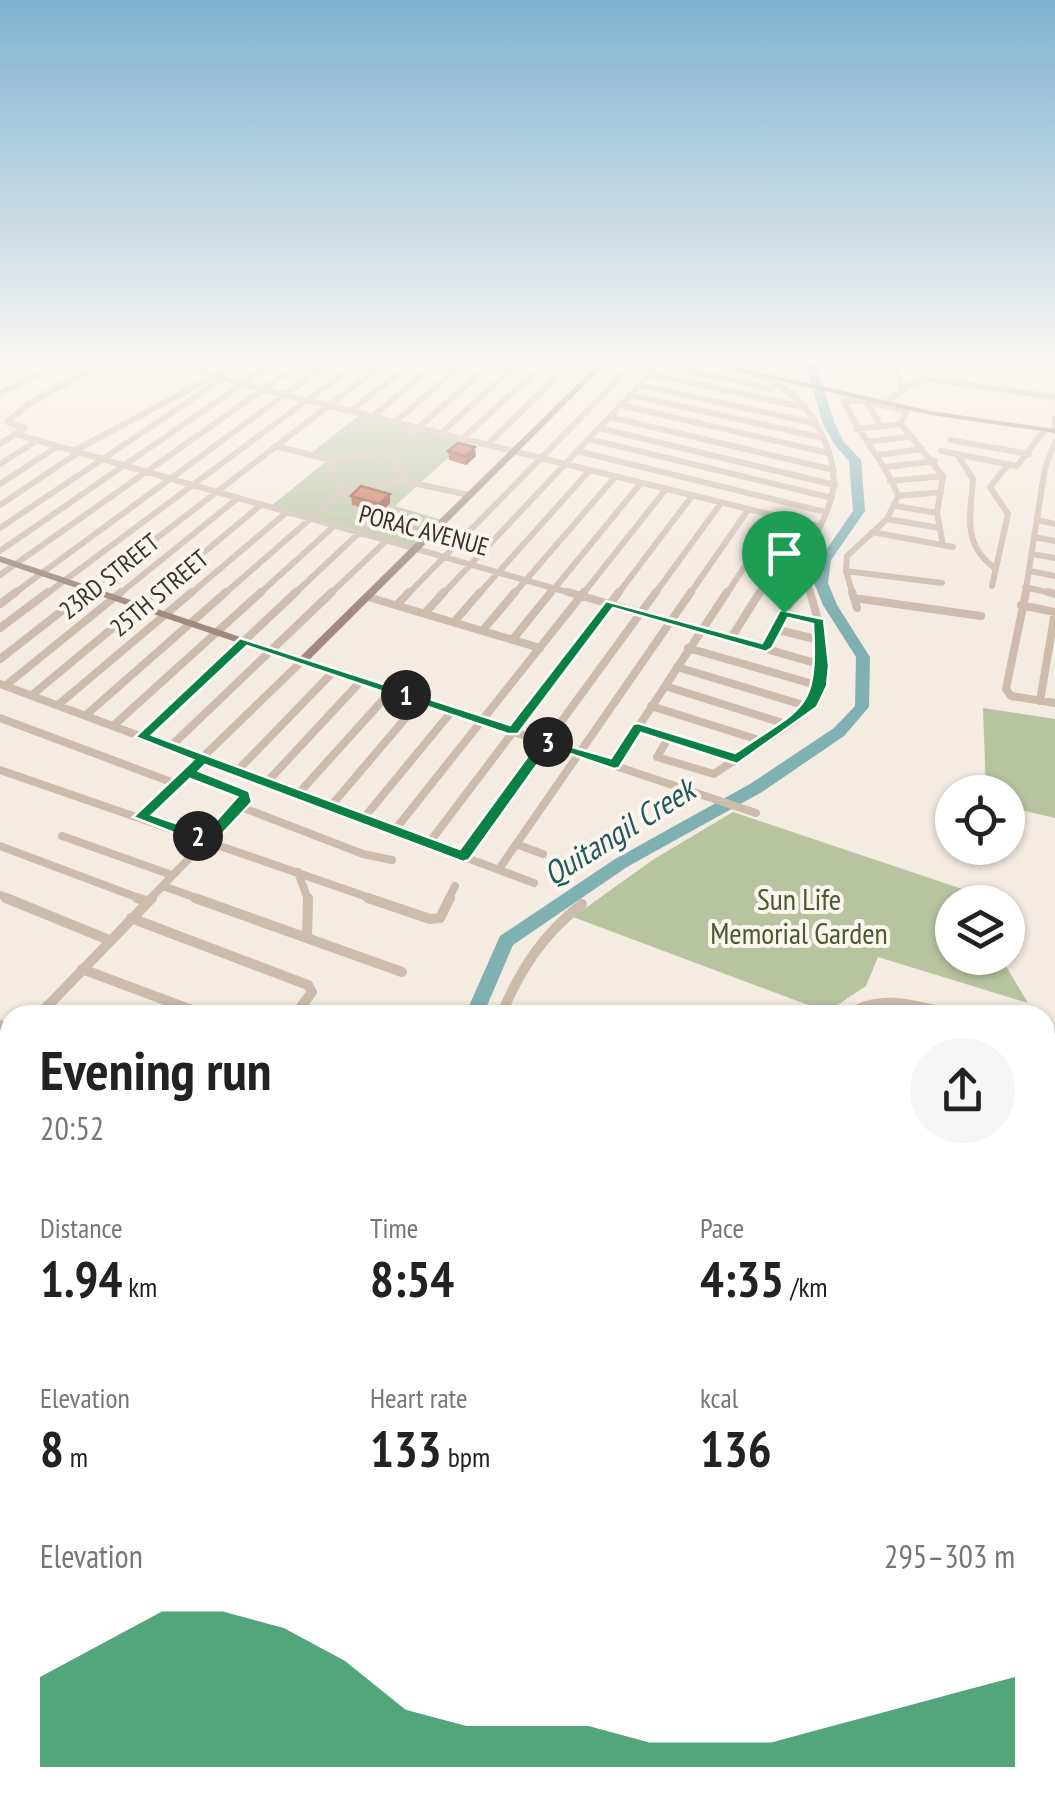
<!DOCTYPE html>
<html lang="en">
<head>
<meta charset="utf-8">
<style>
  :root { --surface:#fff; --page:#f6f6f6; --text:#222; --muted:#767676; --accent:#0b8043 }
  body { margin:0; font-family:"PT Sans Narrow",sans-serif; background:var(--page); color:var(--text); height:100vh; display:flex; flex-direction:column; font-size:38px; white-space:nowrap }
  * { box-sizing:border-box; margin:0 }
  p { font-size:32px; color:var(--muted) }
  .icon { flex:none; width:55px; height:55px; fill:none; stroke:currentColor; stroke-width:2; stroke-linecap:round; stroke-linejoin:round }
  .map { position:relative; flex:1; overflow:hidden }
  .drawer { position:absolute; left:0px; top:1005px; width:1055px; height:812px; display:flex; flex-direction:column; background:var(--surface); border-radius:30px 30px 0 0; box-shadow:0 2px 8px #0004 }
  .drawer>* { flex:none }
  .buttons { position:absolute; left:935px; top:775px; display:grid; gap:20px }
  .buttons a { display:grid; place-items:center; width:90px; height:90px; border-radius:50%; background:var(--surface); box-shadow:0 2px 8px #0004; font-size:50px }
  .pin { position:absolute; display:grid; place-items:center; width:85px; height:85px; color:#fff; margin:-102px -42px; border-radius:50% 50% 50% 0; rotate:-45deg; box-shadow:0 0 10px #0007 }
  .pin .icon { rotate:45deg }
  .km { position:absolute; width:50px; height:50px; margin:-25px; border-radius:50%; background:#222; color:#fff; font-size:28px; line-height:50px; text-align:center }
  .round { display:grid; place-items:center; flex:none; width:105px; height:105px; border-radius:52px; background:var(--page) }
  .summary { display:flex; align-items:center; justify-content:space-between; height:170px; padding:0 40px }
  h1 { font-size:55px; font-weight:700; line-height:75px }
  .stats { display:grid; grid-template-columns:repeat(3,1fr); gap:15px; height:170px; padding:10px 40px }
  .stats div { display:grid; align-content:center }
  .stats b { font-size:50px; font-weight:700 }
  .stats small { font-size:28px; font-weight:400 }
  .stats p { font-size:28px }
  .chart { height:280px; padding:20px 40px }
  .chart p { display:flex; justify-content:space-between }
  .chart svg { width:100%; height:180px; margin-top:10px; fill:var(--accent); opacity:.7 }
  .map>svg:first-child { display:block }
  .green { fill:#b8c4a0 }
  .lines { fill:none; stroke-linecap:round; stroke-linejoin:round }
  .river { fill:#7fb0b2; fill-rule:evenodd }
  .minor-far3 { stroke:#cdbbac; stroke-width:6 }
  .minor-far2 { stroke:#cdbbac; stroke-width:8 }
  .minor-far1 { stroke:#cdbbac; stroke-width:10 }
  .minor { stroke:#cdbbac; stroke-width:12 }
  .secondary { fill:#a18a7d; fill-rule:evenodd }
  .wall { fill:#ac5a40 }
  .shaded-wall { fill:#8c4a34 }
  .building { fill:#c8694b; stroke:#8c4a34; stroke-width:2.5 }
  .route { fill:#0b8043; stroke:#fff; stroke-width:2.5; fill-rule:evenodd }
  .labels { text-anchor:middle; stroke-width:8; stroke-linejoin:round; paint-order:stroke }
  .far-street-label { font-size:25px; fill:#3b302b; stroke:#fbf5ee }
  .park-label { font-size:30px; fill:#4a5a2e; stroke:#fbf5ee }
  .water-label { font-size:32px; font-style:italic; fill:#1f5a5e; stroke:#fbf5ee }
</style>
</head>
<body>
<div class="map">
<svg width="1055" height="1817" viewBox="0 0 1055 1817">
  <rect width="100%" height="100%" fill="#f4ebe1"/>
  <path class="green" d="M362,413L468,440L395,506L442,520L413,548L271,506L328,460L310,454Z
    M983,708L1055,719V818L1008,807V792H986Z
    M733,812L992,899V902H952V958H1001L1028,1003L878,957L866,986L827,1012L573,917L654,859Z"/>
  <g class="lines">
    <path class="river" d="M804,360H814L835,424L843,441L861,460L865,511L831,560L828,583L837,605L870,657L869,707L844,736L762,792L627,867L513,945L483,1015H465L500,936L615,859L750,784L834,728L855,706L856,657L823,605L814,583L819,560L853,511L849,461L834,444L823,424Z
      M30,1808H61L57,1817H26Z"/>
    <path class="minor-far3" d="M167,360L241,384L817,526
      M216,360L234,366
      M539,360L594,372
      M593,360L604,362
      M893,360L902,388
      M658,364L772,389
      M743,369C757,375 773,381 785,389C816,410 842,463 831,499C820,538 797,552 811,595
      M650,374L803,407
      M640,385L813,423
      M0,393L66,360
      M630,395L823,438
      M866,401L881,426
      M887,402L910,384L927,379L1055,397
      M620,405L828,453
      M907,410L901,424L943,476L937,513L943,545
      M351,411L415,360
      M373,416L440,360
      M610,417L834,470
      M396,421L468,360
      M599,428L835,485
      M856,429L901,424
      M1054,431L1055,418
      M441,433L522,360
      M15,434L577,595
      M463,438L546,362
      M589,439L832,498
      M950,440L1029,454
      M867,442L912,436
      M0,444L25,428L7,422L33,401L109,360
      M487,445L568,366
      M275,446L331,460
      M74,451L244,360
      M577,451L825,512
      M941,451L1017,466L1044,431
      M878,455L922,449
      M958,456L973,479C971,514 961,544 995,568
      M0,464L38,440
      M887,467L935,461
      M403,481L469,495
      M890,481L943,476
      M0,484L58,446
      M341,492L331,460L391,452L495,360
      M898,496L941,492
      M0,505L79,452
      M896,506L937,513
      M887,519L940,528
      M1038,520L1055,524
      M0,528L222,379
      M872,532L953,547
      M1034,537L1055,541
      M0,551L277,360
      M1032,554L1055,558
      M846,571L942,583
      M1030,571L1055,576
      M0,575L305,360
      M992,586L1008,514L990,487L1007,466
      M1025,587L1055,594
      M12,595L332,360
      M45,595L361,360
      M83,595L388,360
      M118,595L238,498
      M153,595L262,504
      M189,595L287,512
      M223,595L341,492L403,481L391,452
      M258,595L334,526
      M293,595L359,533
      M329,595L386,541
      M407,595L637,360
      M442,595L663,360
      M478,595L590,470
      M513,595L615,477
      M549,595L641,483
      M582,595L666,489
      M617,595L692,496
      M654,595L721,503
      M689,595L748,510
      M726,595L777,517
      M759,595L805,523
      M795,595L805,577
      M853,595L846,571L847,556L887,519L898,496C885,461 859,436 844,401H866L906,411
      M1025,595L1045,468L1055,442"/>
    <path class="minor-far2" d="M568,592L822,665
      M852,592L857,608
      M1026,592L1006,689L1011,696L1055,703
      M1048,592L1055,594
      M368,597L540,648
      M854,598L981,616
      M0,604L16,592
      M397,605L409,592
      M1021,605L1055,612
      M425,613L444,592
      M784,613L820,622
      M454,622L480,592
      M0,628L48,592
      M775,629L823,641
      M483,630L515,592
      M731,638L760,592
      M513,639L551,592
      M688,648L820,686
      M765,648L796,592
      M0,659L86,592
      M677,667L810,707
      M0,684L534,883
      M5,686L121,592
      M665,686L786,724
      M32,695L156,592
      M1040,701L1055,612
      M58,705L192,592
      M651,706L762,741
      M86,715L226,592
      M0,718L174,783
      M113,726L261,592
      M638,727L737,759
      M142,737L296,592
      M669,737L657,757L714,774C735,759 797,723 810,706C835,676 820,625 810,592
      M170,747L332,592
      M614,764L727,592
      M0,770L376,900
      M236,772L333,672
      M266,783L361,681
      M298,794L392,690
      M241,807L363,854L392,860
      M330,807L421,700
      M141,817L302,661L756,813
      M363,819L452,711
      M394,831L584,592
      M62,836L172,875
      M429,843L619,592
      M516,844L543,854
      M0,846L144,900
      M463,856L656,592
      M499,869L691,592
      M298,872L308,900
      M163,886L202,900
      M0,895L12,900
      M149,900L247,798L189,773
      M448,900L455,886"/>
    <path class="minor-far1" d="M6,898L109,940
      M137,898L146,901
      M195,898L402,972
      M368,898L430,919L440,918L450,898
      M131,918L308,985L312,992L295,1015
      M307,936L308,898
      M82,969L205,1015
      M47,1006L68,1015
      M39,1015L152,898
      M501,1015C520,970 543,934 582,904
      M848,1015C882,992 919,1007 956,1015
      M0,1025L10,1029
      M1045,1032L1055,1034
      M0,1058L10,1047
      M0,1092L10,1096
      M0,1155L10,1160
      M0,1265L10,1272"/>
    <path class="minor" d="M0,1795L10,1777
      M503,1817L508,1808"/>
    <path class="secondary" d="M602,360H610L306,663H298L0,562V556L300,657Z
      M693,360H705L931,411L1055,429V433L931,415L696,362Z"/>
  </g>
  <path class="wall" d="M448,451L476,456L466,465L449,460Z
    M390,494V503L380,513L352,505L351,496Z"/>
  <path class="shaded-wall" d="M475,447L476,456L466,465V456Z
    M390,494V503L380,513L379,504Z"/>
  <path class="building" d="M458,443L475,447L466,456L448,451Z
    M361,486L390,494L379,504L351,496Z"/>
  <linearGradient id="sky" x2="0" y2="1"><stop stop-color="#7eb2d2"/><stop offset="0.59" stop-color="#faf6f2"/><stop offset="1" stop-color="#faf6f2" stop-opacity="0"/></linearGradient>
  <rect width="1055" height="614" fill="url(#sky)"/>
  <path class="route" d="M606,601L762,643L780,610L824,619L829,666L827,686L817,707L737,764L641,733L619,768L614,769L550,747L469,860L463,862L205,765L199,771L249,791L252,802L213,844H202L133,817L193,760L135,737L240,638L510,725ZM613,608L766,652L772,648L788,618L813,624C818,713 803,706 735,753L638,723L633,724L611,758L541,738L460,849L152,735L247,646L508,734H518ZM190,779L237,797L205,833L152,815Z"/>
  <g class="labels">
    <g class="far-street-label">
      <text transform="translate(424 530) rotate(15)" y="9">PORAC AVENUE</text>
      <text transform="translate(109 576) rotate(-39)" y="9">23RD STREET</text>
      <text transform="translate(159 593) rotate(-40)" y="9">25TH STREET</text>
    </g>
    <g class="park-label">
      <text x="799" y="910">Sun Life<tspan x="799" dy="34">Memorial Garden</tspan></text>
    </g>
    <g class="water-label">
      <text transform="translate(619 832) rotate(-32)" y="11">Quitangil Creek</text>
    </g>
  </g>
</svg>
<div class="buttons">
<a><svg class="icon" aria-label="locate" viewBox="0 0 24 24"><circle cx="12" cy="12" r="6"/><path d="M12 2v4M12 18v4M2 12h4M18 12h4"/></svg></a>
<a><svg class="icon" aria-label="layers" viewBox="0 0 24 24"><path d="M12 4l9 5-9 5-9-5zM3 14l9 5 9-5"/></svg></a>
</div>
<div class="pin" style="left:784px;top:613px;background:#1e9e55"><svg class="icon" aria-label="arrive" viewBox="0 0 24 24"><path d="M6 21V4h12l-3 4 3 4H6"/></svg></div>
<b class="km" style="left:406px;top:695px">1</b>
<b class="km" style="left:198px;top:836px">2</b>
<b class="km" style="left:548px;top:742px">3</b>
<section class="drawer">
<div class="summary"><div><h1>Evening run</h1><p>20:52</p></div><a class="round"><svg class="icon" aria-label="share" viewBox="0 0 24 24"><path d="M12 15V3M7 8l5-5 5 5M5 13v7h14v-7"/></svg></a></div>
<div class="stats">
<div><p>Distance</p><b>1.94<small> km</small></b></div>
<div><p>Time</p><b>8:54</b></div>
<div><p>Pace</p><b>4:35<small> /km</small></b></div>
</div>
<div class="stats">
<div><p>Elevation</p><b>8<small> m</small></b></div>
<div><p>Heart rate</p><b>133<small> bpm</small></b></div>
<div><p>kcal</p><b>136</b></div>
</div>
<div class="chart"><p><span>Elevation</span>295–303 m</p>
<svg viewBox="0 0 160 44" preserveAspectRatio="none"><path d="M0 44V22L10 14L20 6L30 6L40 10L50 18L60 30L70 34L80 34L90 34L100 38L110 38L120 38L130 34L140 30L150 26L160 22V44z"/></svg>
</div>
</section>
</div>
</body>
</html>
